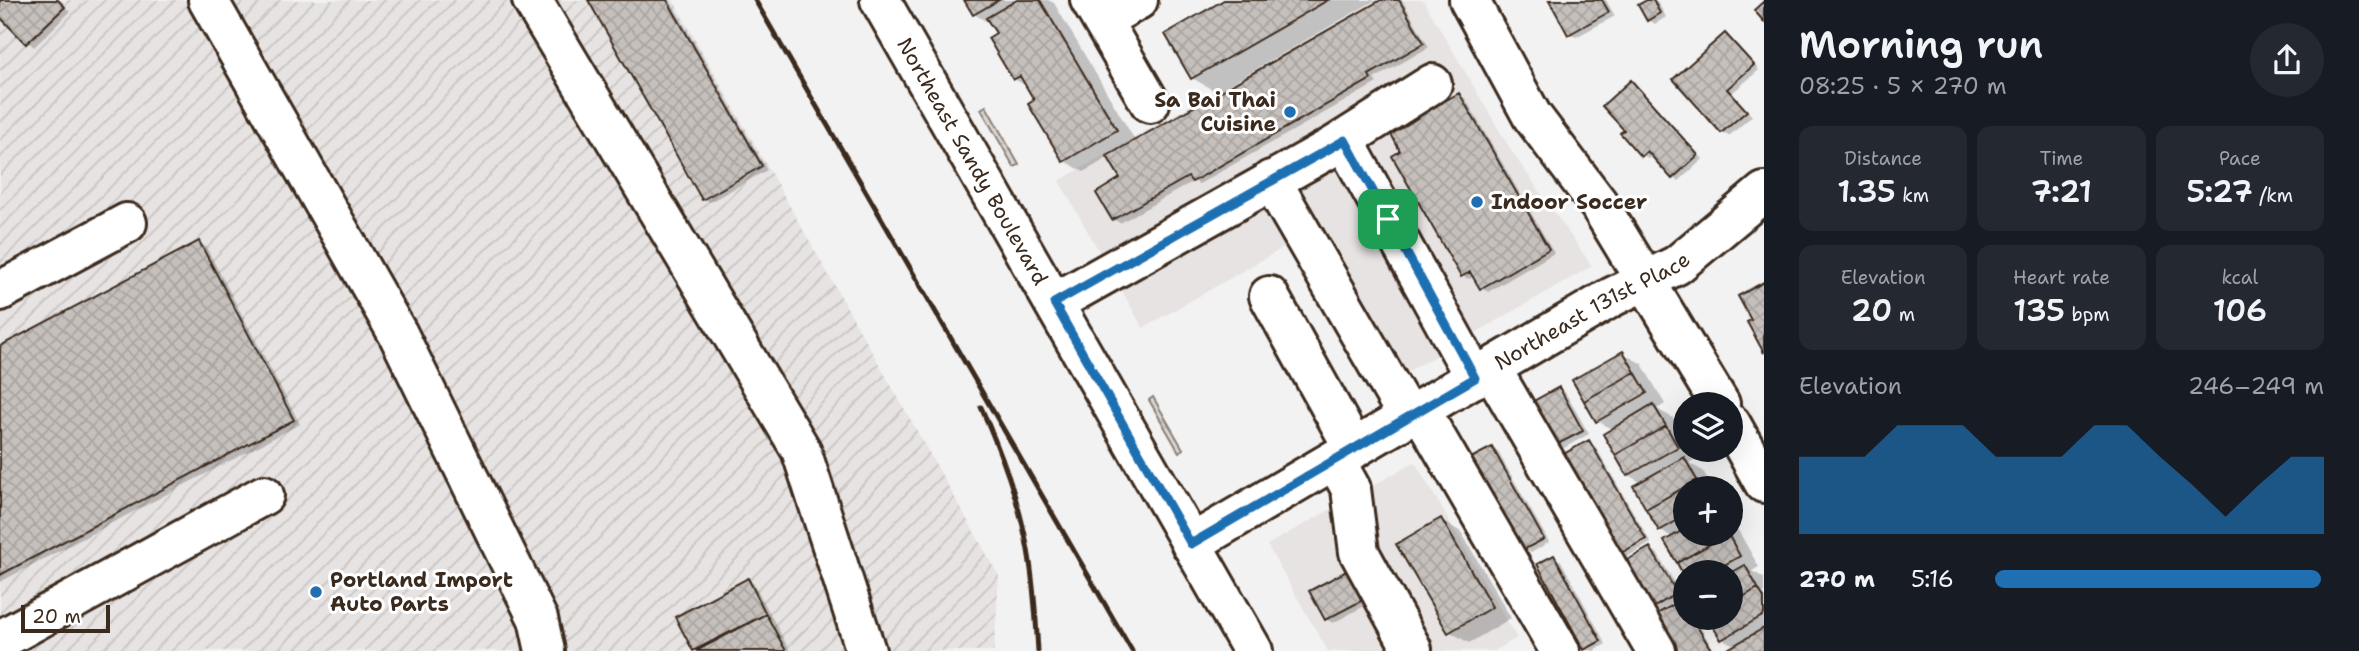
<!DOCTYPE html>
<html lang="en">
<head>
<meta charset="utf-8">
<style>
  :root { --surface:#171b24; --page:#242831; --text:#f1f3f6; --muted:#9ea1a6; --accent:#1f6fb2 }
  body { margin:0; font-family:"Shantell Sans",sans-serif; background:var(--page); color:var(--text); height:100vh; display:flex; flex-direction:column; font-size:26px; white-space:nowrap }
  * { box-sizing:border-box; margin:0 }
  p { font-size:23px; color:var(--muted) }
  .icon { flex:none; width:38px; height:38px; fill:none; stroke:currentColor; stroke-width:2; stroke-linecap:round; stroke-linejoin:round }
  .map { position:relative; flex:1; overflow:hidden }
  .panel { display:flex; flex-direction:column; background:var(--surface); width:595px }
  .panel>* { flex:none }
  .buttons { position:absolute; left:1673px; top:392px; display:grid; gap:14px }
  .buttons a { display:grid; place-items:center; width:70px; height:70px; border-radius:50%; background:var(--surface); box-shadow:0 7px 28px #0002; font-size:35px }
  .scale { position:absolute; left:21px; bottom:18px; width:89px; box-sizing:border-box; padding-left:7px; border:4px solid #3b2a1e; border-top:0; font-size:19px; line-height:24px; white-space:nowrap; color:#3b2a1e; -webkit-text-stroke:5px #fff; paint-order:stroke }
  .pin { position:absolute; display:grid; place-items:center; width:60px; height:60px; color:#fff; margin:-30px; border-radius:14px; box-shadow:0 4px 10px #0006 }
  .round { display:grid; place-items:center; flex:none; width:74px; height:74px; border-radius:37px; background:var(--page) }
  .headline { display:flex; align-items:center; justify-content:space-between; height:119px; padding:0 35px }
  h1 { font-size:38px; font-weight:600; line-height:52px }
  .metrics { display:grid; grid-template-columns:repeat(3,1fr); gap:10px; height:119px; padding:7px 35px }
  .metrics div { display:grid; align-content:center; border-radius:14px; background:var(--page); text-align:center }
  .metrics b { font-size:30px; font-weight:600 }
  .metrics small { font-size:19px; font-weight:400 }
  .metrics p { font-size:19px }
  .chart { height:196px; padding:14px 35px }
  .chart p { display:flex; justify-content:space-between }
  .chart svg { width:100%; height:126px; margin-top:7px; fill:var(--accent); opacity:.7 }
  ul { padding:0 35px; list-style:none; font-size:23px }
  li { display:grid; grid-template-columns:112px 84px 1fr; align-items:center; height:52px }
  li i { height:18px; border-radius:9px; background:var(--accent) }
  main { display:flex; flex:1; min-height:0 }
  .map>svg:first-child { display:block }
  .built { fill:#e6e3e2 }
  .industrial { fill:url(#industrial-furrows) }
  .wetland { fill:url(#wetland-marsh); stroke:#8a8078; stroke-width:2 }
  .shadow { fill:#0003 }
  .building { fill:url(#building-cross-hatch); stroke:#3b2a1e; stroke-width:2 }
  .lines { fill:none; stroke-linecap:round; stroke-linejoin:round }
  .minor-casing { stroke:#3b2a1e; stroke-width:44 }
  .major-casing { stroke:#3b2a1e; stroke-width:44 }
  .minor { stroke:#fff; stroke-width:38 }
  .major { stroke:#fff; stroke-width:38 }
  .rail { stroke:#3b2a1e; stroke-width:5 }
  .route-casing { stroke:#fff; stroke-width:14 }
  .route { stroke:#1f6fb2; stroke-width:9 }
  .poi-dot { fill:#1f6fb2; stroke:#fff; stroke-width:2.5 }
  .labels { text-anchor:middle; stroke-width:6; stroke-linejoin:round; paint-order:stroke }
  .poi-label { font-size:21px; font-weight:bold; fill:#3b2a1e; stroke:#fff; text-anchor:start }
  .street-label { font-size:21px; fill:#3b2a1e; stroke:#fff }
</style>
</head>
<body>
<main>
<div class="map">
<svg width="1764" height="651" viewBox="0 0 1764 651">
  <defs>
    <pattern id="industrial-furrows" width="10" height="10" patternUnits="userSpaceOnUse" patternTransform="scale(1.75)"><rect width="10" height="10" fill="#e6e3e2"/><path d="M-1 1l2-2M0 10L10 0M9 11l2-2" fill="none" stroke="#c6c3c1"/></pattern>
    <pattern id="wetland-marsh" width="20" height="14" patternUnits="userSpaceOnUse" patternTransform="scale(1.75)"><rect width="20" height="14" fill="#d8d5d2"/><path d="M1 5h8M5 5V1M11 12h8M15 12V8" fill="none" stroke="#bab7b4"/></pattern>
    <pattern id="building-cross-hatch" width="8" height="8" patternUnits="userSpaceOnUse" patternTransform="scale(1.75)"><rect width="8" height="8" fill="#c6c0bd"/><path d="M0 0l8 8M0 8l8-8" fill="none" stroke="#aba5a2"/></pattern>
  </defs>
  <rect width="100%" height="100%" fill="#f3f2f2"/>
  <filter id="ink" filterUnits="userSpaceOnUse"><feTurbulence type="fractalNoise" baseFrequency=".0143" numOctaves="2"/><feDisplacementMap in="SourceGraphic" scale="14" xChannelSelector="R" yChannelSelector="G"/><feConvolveMatrix kernelMatrix="1 2 1 2 8 2 1 2 1" color-interpolation-filters="sRGB"/></filter>
  <g filter="url(#ink)">
    <path class="built" d="M1374,0H1423L1512,152L1592,266L1374,391L1290,244L1143,328L1059,181Z
      M1415,462L1517,638L1494,651H1328L1267,545Z"/>
    <path class="industrial" d="M0,0H673L999,576L994,651H0Z"/>
    <path class="wetland" d="M986,106L1019,165L1014,167L981,109Z
      M1153,397L1183,449L1179,452L1149,400Z"/>
    <path class="shadow" d="M0,0H59L70,12L34,47L4,19L0,23Z
      M590,0H670L767,170L710,202L704,199Z
      M966,0H1048L1054,3L1136,142L1220,94L1192,78L1227,0H1375L1224,87L1225,90L1384,0H1402L1429,47L1374,79L1377,83L1199,184L1194,181L1120,223L1113,219L1122,179L1109,157L1084,172L1064,161L1028,87L1014,79L998,34L992,25L974,14Z
      M1551,0H1606L1615,16L1576,37L1570,34Z
      M1650,0L1658,3L1666,17L1655,24L1649,20Z
      M1725,35L1732,39L1759,70L1732,93L1752,116L1729,136L1722,132Z
      M1631,82L1637,86L1703,159L1679,181L1673,178L1653,155L1649,159L1643,155L1626,130Z
      M1459,95L1465,98L1554,253L1488,292L1482,288L1475,276L1469,279L1462,276L1403,151Z
      M199,243L206,247L300,424L0,582V348Z
      M1623,353L1642,364L1665,404L1657,409L1673,418L1685,439V450H1691L1697,458L1689,463L1703,471L1713,488H1685V534H1731V523L1735,525L1759,567L1752,571L1764,578V651H1729L1736,646L1722,639L1710,618H1731V572H1685V575L1667,542L1674,538L1660,530L1642,483L1628,475L1613,430L1597,420Z
      M1559,389L1565,392L1589,434L1564,448L1558,444Z
      M1589,442L1595,446L1651,543L1627,557L1620,553Z
      M1492,449L1498,452L1549,542L1531,553L1525,549Z
      M1441,520L1461,532L1511,618L1469,643L1449,631Z
      M1650,549L1657,553L1683,597L1659,611L1652,608Z
      M1554,557L1561,561L1606,644L1594,651L1585,649Z
      M748,580L754,584L790,651H696L678,618Z
      M1312,592L1388,593L1333,623L1326,619Z
      M1682,602L1685,604V618H1695L1714,651H1678Z"/>
    <path class="building" d="M0,0H58L65,7L26,44L0,17Z
      M588,0H667L762,166L702,200Z
      M964,0H999L973,15Z
      M1017,0H1040L1117,130L1063,162L1028,104L1034,100L1020,76L1013,80L988,38L996,33L986,18Z
      M1224,0H1328L1191,79L1165,34Z
      M1381,0H1399L1424,43L1369,75L1371,79L1192,182L1188,177L1112,220L1096,193L1120,178L1107,156Z
      M1549,0H1602L1609,12L1568,35Z
      M1647,0H1653L1660,13L1647,21L1638,5Z
      M1764,1V22L1754,10Z
      M1725,33L1754,65L1727,89L1747,111L1721,133L1673,79Z
      M1631,80L1698,155L1672,179L1647,151L1641,157L1620,133L1624,130L1602,106Z
      M1459,93L1549,249L1480,289L1470,272L1461,277L1392,156L1400,151L1390,132Z
      M199,241L294,420L0,575V346Z
      M1764,282V353L1747,322L1751,320L1738,296Z
      M1623,351L1635,372L1584,401L1572,380Z
      M1635,372L1647,393L1596,422L1584,401Z
      M1559,387L1583,431L1556,445L1532,402Z
      M1653,404L1666,426L1615,455L1603,434Z
      M1666,426L1678,447L1627,476L1615,455Z
      M1589,440L1646,539L1619,554L1562,455Z
      M1492,447L1544,539L1523,550L1471,458Z
      M1684,457L1697,480L1646,509L1633,486Z
      M1697,480L1701,488H1685V516L1659,531L1646,509Z
      M1441,518L1492,607L1448,633L1396,544Z
      M1685,529V534H1728L1677,563L1664,541Z
      M1728,534L1740,556L1712,572H1685V578L1677,563Z
      M1650,547L1677,593L1651,609L1624,562Z
      M1554,555L1601,641L1584,650L1537,564Z
      M1367,560L1382,590L1325,620L1309,591Z
      M1745,565L1758,588L1731,604V573Z
      M748,578L766,614L693,651L675,617Z
      M1758,588L1764,598V615L1721,640L1708,618H1731V604Z
      M1682,600L1685,606V618H1692L1710,648L1705,651H1676L1655,615Z
      M766,614L786,651H696Z
      M1764,628V651H1727L1726,650Z"/>
    <g class="lines">
      <g class="minor-casing">
        <g id="minor">
          <path d="M208,0L398,334L538,619L545,651"/>
          <path d="M532,0L801,450L866,651"/>
          <path d="M1090,0L1150,103"/>
          <path d="M1469,0L1532,116L1600,206L1720,404"/>
          <path d="M1102,20L1138,0"/>
          <path d="M1344,140L1475,378"/>
          <path d="M1271,180L1408,417"/>
          <path d="M0,291L127,223"/>
          <path d="M1269,296L1354,449"/>
          <path d="M1054,303L1334,146L1432,84"/>
          <path d="M1491,368L1656,651"/>
          <path d="M1420,410L1560,651"/>
          <path d="M1731,424L1764,483"/>
          <path d="M1335,460L1351,489L1359,552L1412,649L1407,651"/>
          <path id="s1" d="M1191,544L1612,297L1677,265L1764,192"/>
          <path d="M0,640L264,495"/>
        </g>
      </g>
      <g class="major-casing">
        <g id="major">
          <path id="s2" d="M880,0L1253,651"/>
        </g>
      </g>
      <use href="#minor" class="minor"/>
      <use href="#major" class="major"/>
      <path class="rail" d="M755,0L1132,651
        M981,407C1001,453 1019,500 1028,550C1034,583 1036,617 1038,651"/>
    </g>
  </g>
  <g class="lines" filter="url(#ink)">
    <g class="route-casing">
      <path id="route" d="M1345,140L1475,378L1191,544L1054,303Z"/>
    </g>
    <use href="#route" class="route"/>
  </g>
  <g class="poi-dot">
    <circle cx="1290" cy="112" r="7"/>
    <circle cx="1477" cy="202" r="7"/>
    <circle cx="316" cy="592" r="7"/>
  </g>
  <g class="labels">
    <g class="poi-label">
      <text x="1276" y="107" text-anchor="end">Sa Bai Thai<tspan x="1276" dy="24">Cuisine</tspan></text>
      <text x="1491" y="209">Indoor Soccer</text>
      <text x="330" y="587">Portland Import<tspan x="330" dy="24">Auto Parts</tspan></text>
    </g>
    <g class="street-label">
      <text dy="7" stroke="none"><textPath href="#s2" startOffset="186">Northeast Sandy Boulevard</textPath></text>
      <text dy="7" stroke="none"><textPath href="#s1" startOffset="464">Northeast 131st Place</textPath></text>
    </g>
  </g>
</svg>
<div class="buttons">
<a><svg class="icon" aria-label="layers" viewBox="0 0 24 24"><path d="M12 4l9 5-9 5-9-5zM3 14l9 5 9-5"/></svg></a>
<a>+</a>
<a>−</a>
</div>
<div class="scale">20 m</div>
<div class="pin" style="left:1388px;top:219px;background:#1e9e55"><svg class="icon" aria-label="arrive" viewBox="0 0 24 24"><path d="M6 21V4h12l-3 4 3 4H6"/></svg></div>
</div>
<section class="panel">
<div class="headline"><div><h1>Morning run</h1><p>08:25 · 5 × 270 m</p></div><a class="round"><svg class="icon" aria-label="share" viewBox="0 0 24 24"><path d="M12 15V3M7 8l5-5 5 5M5 13v7h14v-7"/></svg></a></div>
<div class="metrics">
<div><p>Distance</p><b>1.35<small> km</small></b></div>
<div><p>Time</p><b>7:21</b></div>
<div><p>Pace</p><b>5:27<small> /km</small></b></div>
</div>
<div class="metrics">
<div><p>Elevation</p><b>20<small> m</small></b></div>
<div><p>Heart rate</p><b>135<small> bpm</small></b></div>
<div><p>kcal</p><b>106</b></div>
</div>
<div class="chart"><p><span>Elevation</span>246–249 m</p>
<svg viewBox="0 0 160 44" preserveAspectRatio="none"><path d="M0 44V17L10 17L20 17L30 6L40 6L50 6L60 17L70 17L80 17L90 6L100 6L110 17L120 27L130 38L140 27L150 17L160 17V44z"/></svg>
</div>
<ul>
<li><b>270 m</b>5:16<i style="width:99%"></i></li>
</ul>
</section>
</main>
</body>
</html>
